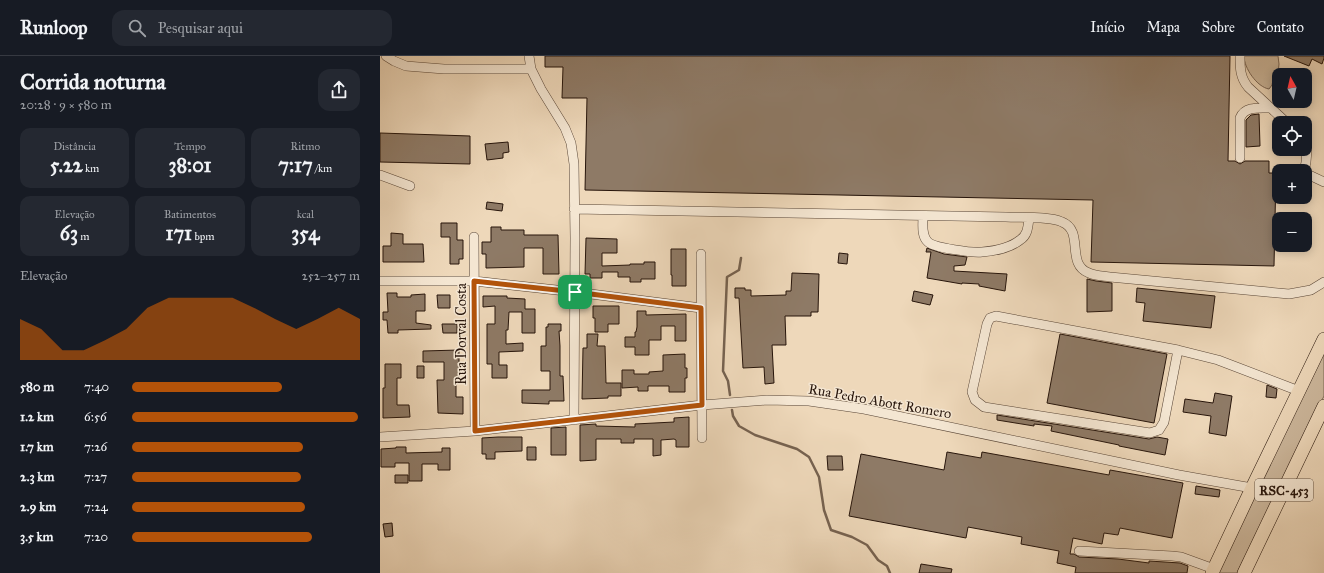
<!DOCTYPE html>
<html lang="pt">
<head>
<meta charset="utf-8">
<style>
  :root { --surface:#171b24; --page:#242831; --text:#f1f3f6; --muted:#9ea1a6; --line:#363941; --accent:#b45309 }
  body { margin:0; font-family:"IM FELL Great Primer",serif; background:var(--page); color:var(--text); height:100vh; display:flex; flex-direction:column; font-size:15px; white-space:nowrap }
  * { box-sizing:border-box; margin:0 }
  p { font-size:13px; color:var(--muted) }
  .icon { flex:none; width:22px; height:22px; fill:none; stroke:currentColor; stroke-width:2; stroke-linecap:round; stroke-linejoin:round }
  .map { position:relative; flex:1; overflow:hidden }
  .side { display:flex; flex-direction:column; background:var(--surface); width:380px }
  .side>* { flex:none }
  .needle { width:26px; rotate:352deg }
  .buttons { position:absolute; left:892px; top:12px; display:grid; gap:8px }
  .buttons a { display:grid; place-items:center; width:40px; height:40px; border-radius:8px; background:var(--surface); box-shadow:0 2px 10px #0003; font-size:20px }
  .pin { position:absolute; display:grid; place-items:center; width:34px; height:34px; color:#fff; margin:-17px; border-radius:8px; box-shadow:0 2px 6px #0006 }
  .round { display:grid; place-items:center; flex:none; width:42px; height:42px; border-radius:12px; background:var(--page) }
  .summary { display:flex; align-items:center; justify-content:space-between; height:68px; padding:0 20px }
  h1 { font-size:22px; font-weight:700; line-height:30px }
  .figures { display:grid; grid-template-columns:repeat(3,1fr); gap:6px; height:68px; padding:4px 20px }
  .figures div { display:grid; align-content:center; border-radius:10px; background:var(--page); text-align:center }
  .figures b { font-size:20px; font-weight:700 }
  .figures small { font-size:11px; font-weight:400 }
  .figures p { font-size:11px }
  .chart { height:112px; padding:8px 20px }
  .chart p { display:flex; justify-content:space-between }
  .chart svg { width:100%; height:72px; margin-top:4px; fill:var(--accent); opacity:.7 }
  ul { padding:0 20px; list-style:none; font-size:13px }
  li { display:grid; grid-template-columns:64px 48px 1fr; align-items:center; height:30px }
  li i { height:10px; border-radius:5px; background:var(--accent) }
  header { display:flex; align-items:center; gap:24px; box-sizing:border-box; height:56px; padding:0 20px; background:var(--surface); border-bottom:1px solid var(--line) }
  header strong { font-size:19px }
  nav { display:flex; gap:22px; margin-inline-start:auto; font-size:14px }
  .search { width:280px; height:36px; background:var(--page); display:flex; align-items:center; gap:10px; box-sizing:border-box; padding:0 14px; border-radius:12px; color:var(--muted); font-size:15px }
  main { display:flex; flex:1; min-height:0 }
  .map>svg:first-child { display:block }
  .green { fill:#ccb79c; stroke:#7a6654 }
  .lines { fill:none; stroke-linecap:round; stroke-linejoin:round }
  .stream { stroke:#766250; stroke-width:2.5 }
  .building { fill:#8e7a66; stroke:#27150b }
  .minor-casing { stroke:#594637; stroke-width:10 }
  .highway-casing { stroke:#27150b; stroke-width:14 }
  .minor { stroke:#f4e6d2; stroke-width:9 }
  .highway { stroke:#eed8ba; stroke-width:13 }
  .route-casing { stroke:#fff; stroke-width:8 }
  .route { stroke:#b45309; stroke-width:5 }
  .labels { text-anchor:middle; stroke-width:3; stroke-linejoin:round; paint-order:stroke }
  .shield { fill:#f4e6d2; stroke:#645447; stroke-width:1 }
  .shield-label { font-size:13px; font-weight:bold; fill:#27150b }
  .street-label { font-size:14px; fill:#27150b; stroke:#f4e6d2 }
</style>
</head>
<body>
<header>
<strong>Runloop</strong>
<div class="search"><svg class="icon" aria-label="search" viewBox="0 0 24 24"><circle cx="10" cy="10" r="6"/><path d="M15 15l6 6"/></svg>Pesquisar aqui</div>
<nav><a>Início</a><a>Mapa</a><a>Sobre</a><a>Contato</a></nav>
</header>
<main>
<section class="side">
<div class="summary"><div><h1>Corrida noturna</h1><p>20:28 · 9 × 580 m</p></div><a class="round"><svg class="icon" aria-label="share" viewBox="0 0 24 24"><path d="M12 15V3M7 8l5-5 5 5M5 13v7h14v-7"/></svg></a></div>
<div class="figures">
<div><p>Distância</p><b>5.22<small> km</small></b></div>
<div><p>Tempo</p><b>38:01</b></div>
<div><p>Ritmo</p><b>7:17<small> /km</small></b></div>
</div>
<div class="figures">
<div><p>Elevação</p><b>63<small> m</small></b></div>
<div><p>Batimentos</p><b>171<small> bpm</small></b></div>
<div><p>kcal</p><b>354</b></div>
</div>
<div class="chart"><p><span>Elevação</span>252–257 m</p>
<svg viewBox="0 0 160 44" preserveAspectRatio="none"><path d="M0 44V19L10 25L20 38L30 38L40 32L50 25L60 12L70 6L80 6L90 6L100 6L110 12L120 19L130 25L140 19L150 12L160 19V44z"/></svg>
</div>
<ul>
<li><b>580 m</b>7:40<i style="width:66%"></i></li>
<li><b>1.2 km</b>6:56<i style="width:99%"></i></li>
<li><b>1.7 km</b>7:26<i style="width:75%"></i></li>
<li><b>2.3 km</b>7:27<i style="width:74%"></i></li>
<li><b>2.9 km</b>7:24<i style="width:76%"></i></li>
<li><b>3.5 km</b>7:20<i style="width:79%"></i></li>
</ul>
</section>
<div class="map">
<svg width="944" height="517" viewBox="0 0 944 517">
  <rect width="100%" height="100%" fill="#eed8ba"/>
  <filter id="stains"><feTurbulence type="fractalNoise" baseFrequency=".005" numOctaves="4"/><feColorMatrix values="0 0 0 0 .2 0 0 0 0 .09 0 0 0 0 .02 0 0 0 .5 -.17"/></filter>
  <radialGradient id="worn" r=".72"><stop offset=".6" stop-color="#630" stop-opacity="0"/><stop offset="1" stop-color="#630" stop-opacity=".3"/></radialGradient>
  <path class="green" d="M864,0H898L899,8L898,18L893,24L892,29L889,33C877,31 864,12 864,0Z
    M944,295V340L857,517H837Z"/>
  <g class="lines">
    <path class="stream" d="M350,339L348,325L343,315L347,221L359,214L361,202
      M352,354L353,360L359,370L375,379L417,393L429,401L439,421L444,454L451,474L472,481L487,489L498,504L507,510L510,517"/>
  </g>
  <path class="building" d="M165,0H850L848,105H855L860,108L865,105H889V117H896L894,210L711,206L713,144L205,134L207,42H182L183,11H165Z
    M904,0H944V2L942,8L932,3L929,10Z
    M879,58L880,90L866,91V64L871,59Z
    M0,77L90,80V108L0,106Z
    M128,86L129,96L123,97V102L107,104L105,88Z
    M107,146L123,148L122,155L106,153Z
    M61,167H77V184H83V203H79V208H70V181H61Z
    M111,171H121V174H144V179H178L179,218H163V192H144V211L106,212V198H102V186H111Z
    M11,177L23,178V188H43L44,206H3V190H11Z
    M206,182L237,183V197H222V210L250,209V208H264V206H275V223H261V226H250V221H238V216H222V222H210V218H205Z
    M547,192L564,198L587,201L585,209L574,210V215L627,218L625,235L599,230V228L582,227V228L547,222L551,196H546Z
    M291,193H306V230H292V219H291Z
    M459,197L468,198L467,208L458,207Z
    M412,217L439,218L438,256H431V260H405L406,289H392L394,327L385,328L384,311L363,312L359,242H355V232H365V234H371V240L406,239V235H411Z
    M707,223L716,225L732,227V255L707,256Z
    M757,232L835,240L831,272L763,265L765,247L756,246Z
    M534,235L553,239L550,249L532,245Z
    M7,237H17V241H31V239L45,238V255H36V267L51,269V273L18,274V277H8L7,264H3V256H8Z
    M57,239H70V252H58Z
    M103,240H127V242L145,243V253H155V277H142V256H129L128,274H126V288L143,287V295L119,296V309H127V322H112V308H107V268H115V250L103,251Z
    M213,250H239V268H228V276H215V262H213Z
    M257,255H266V259L306,258V285H295V270H281V284H269V299H255V291H245V281H255V276H256L257,271Z
    M62,268H77V277H63Z
    M168,268H181V275H179L180,290V320H183L184,345H169V348L142,347V334H170V315H161V290H166V271H168Z
    M207,278H218L217,290H225L226,327H241V340H228V342L202,343L203,292H207Z
    M680,278L787,298L774,367L667,347Z
    M79,294V321H76V341H83V358L58,357L57,324H64V306H43V295Z
    M305,298V312H307V322H305V336H289V330H268V335H258V331L242,332V314H254V318H269V316L283,315V299Z
    M5,308H21V322H17V349H29L30,361L3,362V332H5Z
    M37,310H44V322H37Z
    M887,329L897,333L896,342L886,341Z
    M835,337L852,340L846,380L829,377L831,360L803,356L805,343L833,347Z
    M617,359L769,383L777,381L788,383L785,399L739,390V389L671,375L672,370L654,368V370L617,364Z
    M309,361V391H296V384L294,383L281,384V399L273,400V383H254V387H241V383H216V404L200,405V369L216,368V370L255,371V368L294,366V362Z
    M186,371V399H171V372Z
    M118,381H142V395L115,396V403H106V398H102V382Z
    M16,391H26V397L62,396V392H70V414H58V408H42V425H29V407H15V411H1V393L16,392Z
    M147,391H156V404H147Z
    M567,396L601,402L602,396L729,419L730,414L803,427L792,482L740,472L738,479L724,477L722,488L693,482L690,498H694L699,501L738,503L769,507V505L800,507L808,510L807,517H695L696,511L677,507L679,495L641,488L642,481L588,471L586,482L469,460L481,398L564,414Z
    M447,400H462L463,414H448Z
    M15,419H28V427H15Z
    M816,430L840,434L839,441L815,438Z
    M12,467L13,480L5,481L3,468Z
    M541,508L572,513L571,517H539Z"/>
  <g class="lines">
    <g class="minor-casing">
      <path id="minor" d="M6,0L14,5L26,10L64,13H151
        M149,0L151,13L161,33L185,72L191,87L194,108L195,182L194,364
        M860,0C860,12 860,21 868,31L907,67
        M860,102V62C865,50 879,52 890,52
        M924,115C927,105 928,97 925,87
        M925,117L944,126
        M0,119L30,130
        M194,153L626,161C642,162 668,160 682,166C705,175 685,208 709,217C715,220 724,220 730,221L909,238L931,234L944,226
        M543,160C543,168 541,180 548,186C554,192 593,197 602,196C615,195 630,192 640,184C648,179 648,170 649,162
        M94,181L95,375
        M321,198L322,382
        M0,225H94L195,236L321,252
        M798,294L784,366L779,374L770,377L604,351L595,344L592,336L607,268L610,262L616,260L798,294L838,304L919,335
        M0,381L95,375L322,349L387,344L429,345L484,353L799,419L872,432
        M699,495L792,500L801,501L834,513"/>
    </g>
    <g class="highway-casing">
      <path id="highway" d="M832,517L872,432L944,283
        M864,517L944,350"/>
    </g>
    <use href="#minor" class="minor"/>
    <use href="#highway" class="highway"/>
  </g>
  <g class="lines">
    <g class="route-casing">
      <path id="route" d="M94,225L195,236L321,252L322,349L95,375Z"/>
    </g>
    <use href="#route" class="route"/>
  </g>
  <g class="labels">
    <rect class="shield" x="875" y="423" width="58" height="22" rx="3"/>
    <g class="shield-label">
      <text x="904" y="439">RSC-453</text>
    </g>
    <g class="street-label">
      <text transform="translate(81 278) rotate(-90)" y="5">Rua Dorval Costa</text>
      <text transform="translate(500 345) rotate(10)" y="5">Rua Pedro Abott Romero</text>
    </g>
  </g>
  <rect width="100%" height="100%" filter="url(#stains)"/>
  <rect width="100%" height="100%" fill="url(#worn)"/>
</svg>
<div class="buttons">
<a><svg class="needle" viewBox="-14 -14 28 28"><path d="M0-13l5 13h-10z" fill="#e53935"/><path d="M0 13l5-13h-10z" fill="#9ea1a6"/></svg></a>
<a><svg class="icon" aria-label="locate" viewBox="0 0 24 24"><circle cx="12" cy="12" r="6"/><path d="M12 2v4M12 18v4M2 12h4M18 12h4"/></svg></a>
<a>+</a>
<a>−</a>
</div>
<div class="pin" style="left:195px;top:236px;background:#1e9e55"><svg class="icon" aria-label="arrive" viewBox="0 0 24 24"><path d="M6 21V4h12l-3 4 3 4H6"/></svg></div>
</div>
</main>
</body>
</html>
